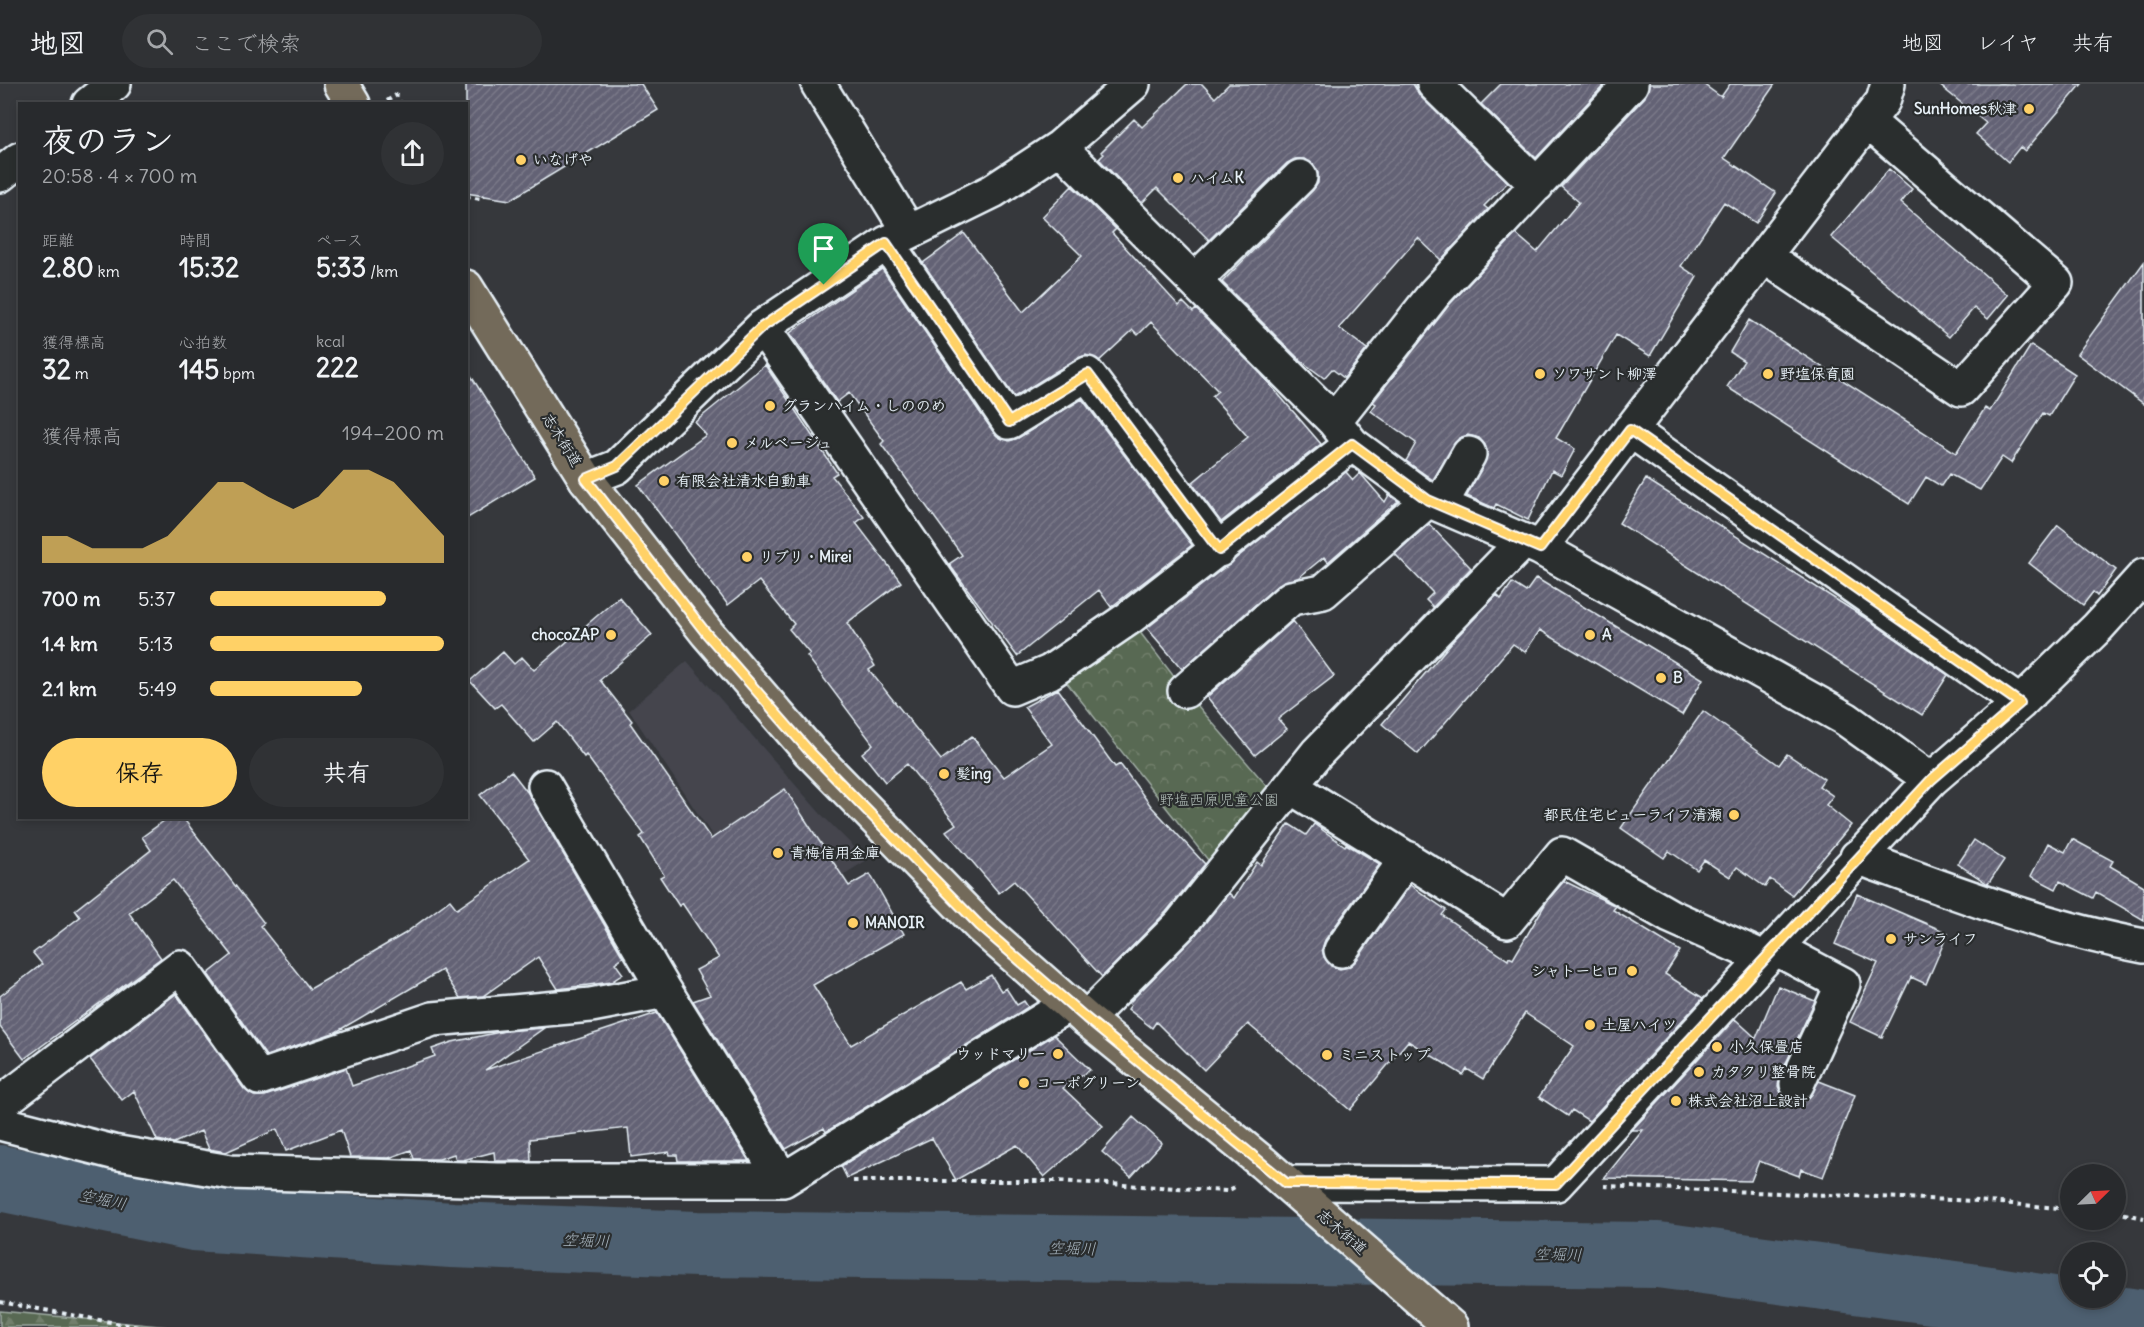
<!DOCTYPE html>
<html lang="ja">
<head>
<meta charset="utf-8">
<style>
  :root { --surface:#282a2d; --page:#303235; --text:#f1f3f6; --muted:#a5a7aa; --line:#444649; --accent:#ffd166 }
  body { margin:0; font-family:Delius,"Klee One",sans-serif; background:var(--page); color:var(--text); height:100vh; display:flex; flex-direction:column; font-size:22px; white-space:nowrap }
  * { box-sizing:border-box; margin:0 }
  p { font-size:20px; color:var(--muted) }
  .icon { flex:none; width:33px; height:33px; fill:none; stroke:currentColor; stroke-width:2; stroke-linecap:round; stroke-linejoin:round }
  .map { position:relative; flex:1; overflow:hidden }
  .side { position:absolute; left:18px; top:18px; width:450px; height:717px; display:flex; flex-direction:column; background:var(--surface); border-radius:0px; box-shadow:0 3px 9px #0003,0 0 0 2px var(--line) }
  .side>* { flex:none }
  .needle { width:39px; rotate:66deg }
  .fabs { position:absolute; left:2060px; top:1080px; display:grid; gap:12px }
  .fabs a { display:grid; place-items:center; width:66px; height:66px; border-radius:50%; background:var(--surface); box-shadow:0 3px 9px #0003,0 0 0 2px var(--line); font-size:30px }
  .pin { position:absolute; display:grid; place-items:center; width:51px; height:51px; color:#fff; margin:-62px -26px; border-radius:50% 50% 50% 0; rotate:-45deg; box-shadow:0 0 6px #0007 }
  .pin .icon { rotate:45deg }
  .round { display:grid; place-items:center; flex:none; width:63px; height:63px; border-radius:32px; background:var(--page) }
  .head { display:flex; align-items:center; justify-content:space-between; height:102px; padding:0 24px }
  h1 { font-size:33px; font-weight:700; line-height:45px }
  .metrics { display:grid; grid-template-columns:repeat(3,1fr); gap:9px; height:102px; padding:6px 24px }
  .metrics div { display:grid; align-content:center }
  .metrics b { font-size:26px; font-weight:700 }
  .metrics small { font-size:16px; font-weight:400 }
  .metrics p { font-size:16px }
  .chart { height:168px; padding:12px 24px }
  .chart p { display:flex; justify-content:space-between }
  .chart svg { width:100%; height:108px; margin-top:6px; fill:var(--accent); opacity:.7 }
  .cta { display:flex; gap:12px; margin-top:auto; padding:12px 24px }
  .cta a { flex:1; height:69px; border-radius:36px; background:var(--accent); color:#111; font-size:24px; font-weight:700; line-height:69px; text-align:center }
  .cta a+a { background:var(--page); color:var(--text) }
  ul { padding:0 24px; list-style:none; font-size:20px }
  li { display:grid; grid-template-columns:96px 72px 1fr; align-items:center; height:45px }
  li i { height:15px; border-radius:8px; background:var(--accent) }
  header { display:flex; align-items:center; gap:36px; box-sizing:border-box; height:84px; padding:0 30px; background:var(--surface); border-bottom:2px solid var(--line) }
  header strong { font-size:28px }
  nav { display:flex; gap:33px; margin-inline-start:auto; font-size:21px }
  .search { width:420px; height:54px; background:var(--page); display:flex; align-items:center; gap:15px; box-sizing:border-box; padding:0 21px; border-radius:33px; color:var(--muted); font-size:22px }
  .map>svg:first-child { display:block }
  .built { fill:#44454d }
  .forest { fill:url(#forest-firs); stroke:#a0ada5; stroke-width:1.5 }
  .park { fill:url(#park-crowns); stroke:#a0ada5; stroke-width:1.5 }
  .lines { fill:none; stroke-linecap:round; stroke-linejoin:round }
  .river { stroke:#4d5f6f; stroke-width:66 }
  .building { fill:url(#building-hatch); stroke:#e8f1f8; stroke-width:1.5 }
  .minor-casing { stroke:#e8f1f8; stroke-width:38 }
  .major-casing { stroke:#e8f1f8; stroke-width:38 }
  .path { stroke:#e8f1f8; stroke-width:4; stroke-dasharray:4.5 4.5; stroke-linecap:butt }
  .minor { stroke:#2a2d2e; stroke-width:33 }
  .major { stroke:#736b5a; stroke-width:33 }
  .route-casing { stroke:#fff; stroke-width:12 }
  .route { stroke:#ffd166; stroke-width:8 }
  .poi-dot { fill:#ffd166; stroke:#2a2d2e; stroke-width:2 }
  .labels { text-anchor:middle; stroke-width:4.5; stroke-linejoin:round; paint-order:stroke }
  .poi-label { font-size:15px; font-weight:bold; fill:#e8f1f8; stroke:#2a2d2e; text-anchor:start }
  .street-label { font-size:15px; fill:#e8f1f8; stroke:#2a2d2e }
  .park-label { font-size:15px; fill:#afbbb6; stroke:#2a2d2e }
  .water-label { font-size:16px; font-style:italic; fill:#aab7c1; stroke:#2a2d2e }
</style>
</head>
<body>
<header>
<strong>地図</strong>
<div class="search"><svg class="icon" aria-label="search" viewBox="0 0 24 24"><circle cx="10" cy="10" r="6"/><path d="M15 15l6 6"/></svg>ここで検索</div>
<nav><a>地図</a><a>レイヤ</a><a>共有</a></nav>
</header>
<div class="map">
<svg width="2144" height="1243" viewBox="0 0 2144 1243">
  <defs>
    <pattern id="forest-firs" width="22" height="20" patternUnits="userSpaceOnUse" patternTransform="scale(1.5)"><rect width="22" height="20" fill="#596952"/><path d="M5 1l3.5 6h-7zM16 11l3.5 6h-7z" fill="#717f6c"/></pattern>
    <pattern id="park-crowns" width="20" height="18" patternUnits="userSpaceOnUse" patternTransform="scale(1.5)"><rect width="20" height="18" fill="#596952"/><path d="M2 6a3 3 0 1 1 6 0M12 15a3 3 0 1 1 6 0" fill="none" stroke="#717f6c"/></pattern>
    <pattern id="building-hatch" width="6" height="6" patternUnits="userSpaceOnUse" patternTransform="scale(1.5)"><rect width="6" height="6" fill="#646274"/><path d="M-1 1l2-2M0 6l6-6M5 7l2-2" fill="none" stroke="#7a7989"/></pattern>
  </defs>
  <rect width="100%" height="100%" fill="#36383c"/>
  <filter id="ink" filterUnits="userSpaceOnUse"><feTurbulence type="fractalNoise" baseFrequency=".0167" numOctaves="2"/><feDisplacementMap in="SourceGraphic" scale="12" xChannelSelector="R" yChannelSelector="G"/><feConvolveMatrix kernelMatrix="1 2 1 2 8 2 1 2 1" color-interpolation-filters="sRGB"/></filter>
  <g filter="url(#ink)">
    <path class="built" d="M687,577L820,729L867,776L769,837L629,626Z"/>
    <path class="forest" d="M0,1227L170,1243H0Z"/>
    <path class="park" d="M1129,534L1185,607L1280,717L1220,791L1055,584Z"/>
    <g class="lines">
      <path class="river" d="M0,1094L194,1134L452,1151L697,1160L1658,1171L1970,1212L2144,1239"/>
    </g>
    <path class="building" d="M466,0H641L658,26L510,116L466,109Z
      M1187,0H1202L1215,14L1229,0H1413L1421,13L1508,98L1484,122L1488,125L1441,176L1418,154L1339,244L1367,265L1344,294L1332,285L1324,294L1301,277L1222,198L1313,106L1318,99V89L1313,80L1304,75H1295L1287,79L1209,156L1157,104L1142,119L1099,75L1104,70L1101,68L1134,35L1142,43Z
      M1501,0H1605L1536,74L1481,20Z
      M1649,0H1703L1721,13L1730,0H1775L1724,74L1776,109L1756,139L1724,118L1681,182L1697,193L1650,272L1616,251L1556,354L1575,365L1561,391L1552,386L1528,436L1496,420L1494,424L1467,412L1488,370L1485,361L1479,354L1468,351L1459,354L1433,396L1406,377L1416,359L1371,327L1376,320L1373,318L1449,221L1516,150L1537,168L1579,118L1561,103L1645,13Z
      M1938,0H2082L2025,67L2020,63L2008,78L1976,50L1986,39Z
      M1889,85L1912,105L1901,119L2008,211L1988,235L1974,224L1949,253L1831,153Z
      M1072,102L1116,145L1112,149L1179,222L1183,218L1193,228L1196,225L1261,290L1321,360L1221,438L1192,399L1248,353L1212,312L1218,307L1151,238L1138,251L1133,246L1099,277L1086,271L1078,274L1014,313L923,179L964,149L1023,228L1082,172L1042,133Z
      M2144,178V320L2077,270Z
      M882,185L994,349L1009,357L1018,354L1082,315L1192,461L1111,523L1099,506L1017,572L949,480L962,471L881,360L884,357L849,309L837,318L790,249Z
      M1749,236L1956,369L1985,324L1990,327L2031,261L2075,290L2049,332L2043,329L2011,379L2002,373L1980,406L1949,390L1941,402L1926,393L1909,420L1727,303L1744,277L1730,268Z
      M765,281L837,389L832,392L864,433L856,439L901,498L847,539L875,582L869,586L941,676L972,652L1004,693L1052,660L1024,623L1058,605L1115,683L1120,680L1151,722L1205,780L1166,828L1102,893L1014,797L999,809L946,747L956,740L907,680L885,698L862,669L873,660L807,572L810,570L789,545L794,540L759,497L728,521L638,401L706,351L695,338Z
      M466,284L535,393L466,435Z
      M1346,388L1353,396L1360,389L1385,418L1389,411L1398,417L1328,478L1324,473L1298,494L1279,500L1182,585L1147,544Z
      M1646,395L1873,539L1948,591L1922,631L1619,439Z
      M1429,440L1471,484L1433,523L1426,516L1433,509L1395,470Z
      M2058,441L2116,486L2097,512L2093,508L2083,521L2029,479Z
      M1536,494L1703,595L1682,631L1540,546L1525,568L1513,560L1418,670L1382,640L1452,558L1497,511L1501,515L1512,499L1526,508Z
      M619,513L652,551L600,596L632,637L630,639L711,755L785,705L849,802L870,790L904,850L813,901L851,961L961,898L966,905L991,891L1001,907L1006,904L1017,921L1024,917L1028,923L826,1048L824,1044L786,1065L693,917L710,911L696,886L719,874L682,819L679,822L660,793L664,791L640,753L644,750L586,671L584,673L557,638L534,658L501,620L495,624L470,597L503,568L514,580L522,573L534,586Z
      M1293,537L1334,592L1278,635L1287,645L1255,671L1207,613Z
      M1703,627L1779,681L1787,670L1824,695L1819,702L1833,712L1826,721L1851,741L1792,811L1770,795L1765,803L1737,783L1730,793L1704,776L1697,786L1669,767L1664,774L1621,744Z
      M511,687L528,709L623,873L615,879L623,890L611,898L558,905L538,873L483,912L460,914L442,886L336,948L266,972L208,890L232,871L173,796L129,829L161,874L24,975L0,943V912L42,880L33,869L80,833L75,826L151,766L142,753L168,734H183L264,839L260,842L310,905L404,850L450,816L457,825L529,775L480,711Z
      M1289,740L1306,751L1314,740L1345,762L1346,760L1380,780L1325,856L1322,865L1324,873L1331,882L1340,885L1348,883L1356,877L1410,801L1446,826L1442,831L1508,876L1509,873L1513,875L1547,817L1564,797L1616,822L1613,826L1680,867L1665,890L1703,914L1589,1037L1572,1026L1568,1032L1539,1013L1574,962L1525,929L1483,995L1467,985L1463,991L1408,957L1350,1026L1248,940L1204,986L1156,938L1152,944L1128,925L1131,921L1129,919L1193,854L1229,809L1234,814L1257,778L1261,781Z
      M2072,755L2113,777L2110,782L2144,802V836L2096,808L2093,814L2060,797L2056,805L2031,792L2048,759L2065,768Z
      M1974,756L2004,776L1988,800L1958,780Z
      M1857,810L1948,849L1926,900L1911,893L1882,953L1850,938L1878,879L1835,860Z
      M1778,902L1815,917L1780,992L1778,1002L1782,1011L1790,1017L1798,1019L1807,1016L1819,997L1855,1011L1823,1093L1801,1085L1799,1092L1759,1077L1751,1097L1604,1094L1643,1046H1632L1735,935L1756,954Z
      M176,910L244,1005L254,1012H265L346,984L352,1002L435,972L432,965L452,958L505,947L544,944L485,986L657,929L749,1077H678L677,1071H670L669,1068L631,1073L628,1044L530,1055L531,1077H495L494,1068L463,1076H456L454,1070L439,1075H414L411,1066L389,1074L350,1073L341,1046L286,1067L277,1045L226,1068L209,1065L201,1047L174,1059L157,1056L134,1007L122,1016L90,975Z
      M1054,951L1090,986L1063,1004L1103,1042L1044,1093L1017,1061L956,1096L932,1054L847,1094L841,1082Z
      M1133,1033L1162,1059L1131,1093L1102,1068Z"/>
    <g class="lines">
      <g class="minor-casing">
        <path id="minor" d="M818,0L909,148
          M1434,0L1537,101
          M89,20L114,0
          M1060,63L1334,337L1352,360L1428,416L1540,464L1846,635L1931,696
          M0,91L20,75
          M887,159L1009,338L1087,290L1219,466
          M1764,172L1961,305L2056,199L1867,37
          M1195,196L1300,93
          M762,243L1012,604L1050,588L1129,534L1352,360
          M1334,337L1435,209L1631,0
          M1630,346L2020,619
          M586,395L617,383L762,243L887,159L993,107L1060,63L1133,0
          M1440,421L1469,370
          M1540,464L1883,17L1888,0
          M1185,607L1291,514L1323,508L1428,416
          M545,702L665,907L783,1096
          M1291,703L1507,837L1562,770L1670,832L1764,874
          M1857,773C1952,807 2045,844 2144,862
          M1775,864L1843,900L1797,1000
          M1341,866L1407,774
          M1086,935L1180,841L1317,669L1522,459
          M0,1020L180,883L259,994L433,935L591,921L665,907
          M0,1039L113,1068L230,1088L498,1096H783L1069,920
          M1286,1099L1556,1100L1931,696L2020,619L2098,543L2144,492"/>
      </g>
      <g class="major-casing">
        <path id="major" d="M341,0L353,20
          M466,203L586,395L707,549L810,668L980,842L1086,935L1263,1079L1451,1243"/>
      </g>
      <path class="path" d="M387,17L396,11L401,20
        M466,113L482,115L484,111
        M853,1097H1057L1227,1107L1237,1102
        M1604,1102L1977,1117L2070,1125
        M2115,1128L2144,1134
        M0,1218L138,1243"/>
      <use href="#minor" class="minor"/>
      <use href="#major" class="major"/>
    </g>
  </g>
  <g class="lines" filter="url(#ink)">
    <g class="route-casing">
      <path id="route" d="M886,159L1009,338L1088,290L1219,466L1352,360L1428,416L1540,464L1630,346L2020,619L1931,696L1556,1100L1286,1099L1086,934L980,842L810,668L706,549L586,395L617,382L762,243Z"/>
    </g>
    <use href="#route" class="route"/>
  </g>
  <g class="poi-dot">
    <circle cx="2029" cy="25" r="6"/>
    <circle cx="521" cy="76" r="6"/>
    <circle cx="1178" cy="94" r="6"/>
    <circle cx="1540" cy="290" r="6"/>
    <circle cx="1768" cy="290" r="6"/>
    <circle cx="770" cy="322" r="6"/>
    <circle cx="732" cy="359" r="6"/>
    <circle cx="664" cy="397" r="6"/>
    <circle cx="747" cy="473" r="6"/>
    <circle cx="611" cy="551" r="6"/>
    <circle cx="1590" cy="551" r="6"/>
    <circle cx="1661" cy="594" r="6"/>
    <circle cx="944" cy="690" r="6"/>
    <circle cx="1734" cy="731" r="6"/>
    <circle cx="778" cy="769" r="6"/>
    <circle cx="853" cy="839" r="6"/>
    <circle cx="1891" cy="855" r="6"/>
    <circle cx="1632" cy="887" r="6"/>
    <circle cx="1590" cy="941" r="6"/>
    <circle cx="1717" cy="963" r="6"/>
    <circle cx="1058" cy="970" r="6"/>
    <circle cx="1327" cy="971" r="6"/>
    <circle cx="1699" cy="988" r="6"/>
    <circle cx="1024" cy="999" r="6"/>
    <circle cx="1676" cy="1017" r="6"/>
  </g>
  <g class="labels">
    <g class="poi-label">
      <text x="2017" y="30" text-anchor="end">SunHomes秋津</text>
      <text x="533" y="81">いなげや</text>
      <text x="1190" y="99">ハイムK</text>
      <text x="1552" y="295">ソワサント柳澤</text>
      <text x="1780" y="295">野塩保育園</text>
      <text x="782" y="327">グランハイム・しののめ</text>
      <text x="744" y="364">メルベージュ</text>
      <text x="676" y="402">有限会社清水自動車</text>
      <text x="759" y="478">リブリ・Mirei</text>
      <text x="599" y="556" text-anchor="end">chocoZAP</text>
      <text x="1602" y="556">A</text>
      <text x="1673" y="599">B</text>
      <text x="956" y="695">髪ing</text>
      <text x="1722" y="736" text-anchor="end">都民住宅ビューライフ清瀬</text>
      <text x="790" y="774">青梅信用金庫</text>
      <text x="865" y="844">MANOIR</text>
      <text x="1903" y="860">サンライフ</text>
      <text x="1620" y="892" text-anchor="end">シャトーヒロ</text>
      <text x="1602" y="946">土屋ハイツ</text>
      <text x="1729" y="968">小久保畳店</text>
      <text x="1046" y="975" text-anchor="end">ウッドマリー</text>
      <text x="1339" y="976">ミニストップ</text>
      <text x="1711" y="993">カタクリ整骨院</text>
      <text x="1036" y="1004">コーポグリーン</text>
      <text x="1688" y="1022">株式会社沼上設計</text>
    </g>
    <g class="street-label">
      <text transform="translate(562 356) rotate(58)" y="5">志木街道</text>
      <text transform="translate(1342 1148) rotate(41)" y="5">志木街道</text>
    </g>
    <g class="park-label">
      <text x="1219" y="721">野塩西原児童公園</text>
    </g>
    <g class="water-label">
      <text transform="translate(103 1115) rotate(12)" y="6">空堀川</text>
      <text transform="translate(586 1156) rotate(2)" y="6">空堀川</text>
      <text transform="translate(1072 1164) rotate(1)" y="6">空堀川</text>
      <text transform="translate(1558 1170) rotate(1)" y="6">空堀川</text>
    </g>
  </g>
</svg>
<div class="fabs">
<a><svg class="needle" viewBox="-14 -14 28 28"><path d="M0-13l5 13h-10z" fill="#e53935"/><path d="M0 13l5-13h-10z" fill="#a5a7aa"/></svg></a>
<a><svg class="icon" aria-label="locate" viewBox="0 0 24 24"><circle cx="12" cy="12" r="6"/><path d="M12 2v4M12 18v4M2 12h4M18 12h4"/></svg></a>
</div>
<div class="pin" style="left:824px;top:201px;background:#1e9e55"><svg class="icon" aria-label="arrive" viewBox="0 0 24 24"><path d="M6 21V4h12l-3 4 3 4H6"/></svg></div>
<section class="side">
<div class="head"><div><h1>夜のラン</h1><p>20:58 · 4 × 700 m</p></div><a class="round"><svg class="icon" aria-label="share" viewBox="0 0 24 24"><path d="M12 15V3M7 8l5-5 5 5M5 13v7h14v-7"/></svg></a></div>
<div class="metrics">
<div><p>距離</p><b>2.80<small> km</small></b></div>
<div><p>時間</p><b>15:32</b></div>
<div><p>ペース</p><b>5:33<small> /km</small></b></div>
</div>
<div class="metrics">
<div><p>獲得標高</p><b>32<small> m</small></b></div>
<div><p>心拍数</p><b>145<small> bpm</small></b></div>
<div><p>kcal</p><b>222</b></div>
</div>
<div class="chart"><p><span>獲得標高</span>194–200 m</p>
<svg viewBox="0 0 160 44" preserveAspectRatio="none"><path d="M0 44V33L10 33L20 38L30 38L40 38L50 33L60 22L70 11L80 11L90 17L100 22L110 17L120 6L130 6L140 11L150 22L160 33V44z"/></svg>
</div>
<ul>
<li><b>700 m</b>5:37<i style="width:75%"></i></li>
<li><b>1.4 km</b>5:13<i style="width:100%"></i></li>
<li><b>2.1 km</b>5:49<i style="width:65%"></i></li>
</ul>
<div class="cta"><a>保存</a><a>共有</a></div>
</section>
</div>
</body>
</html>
